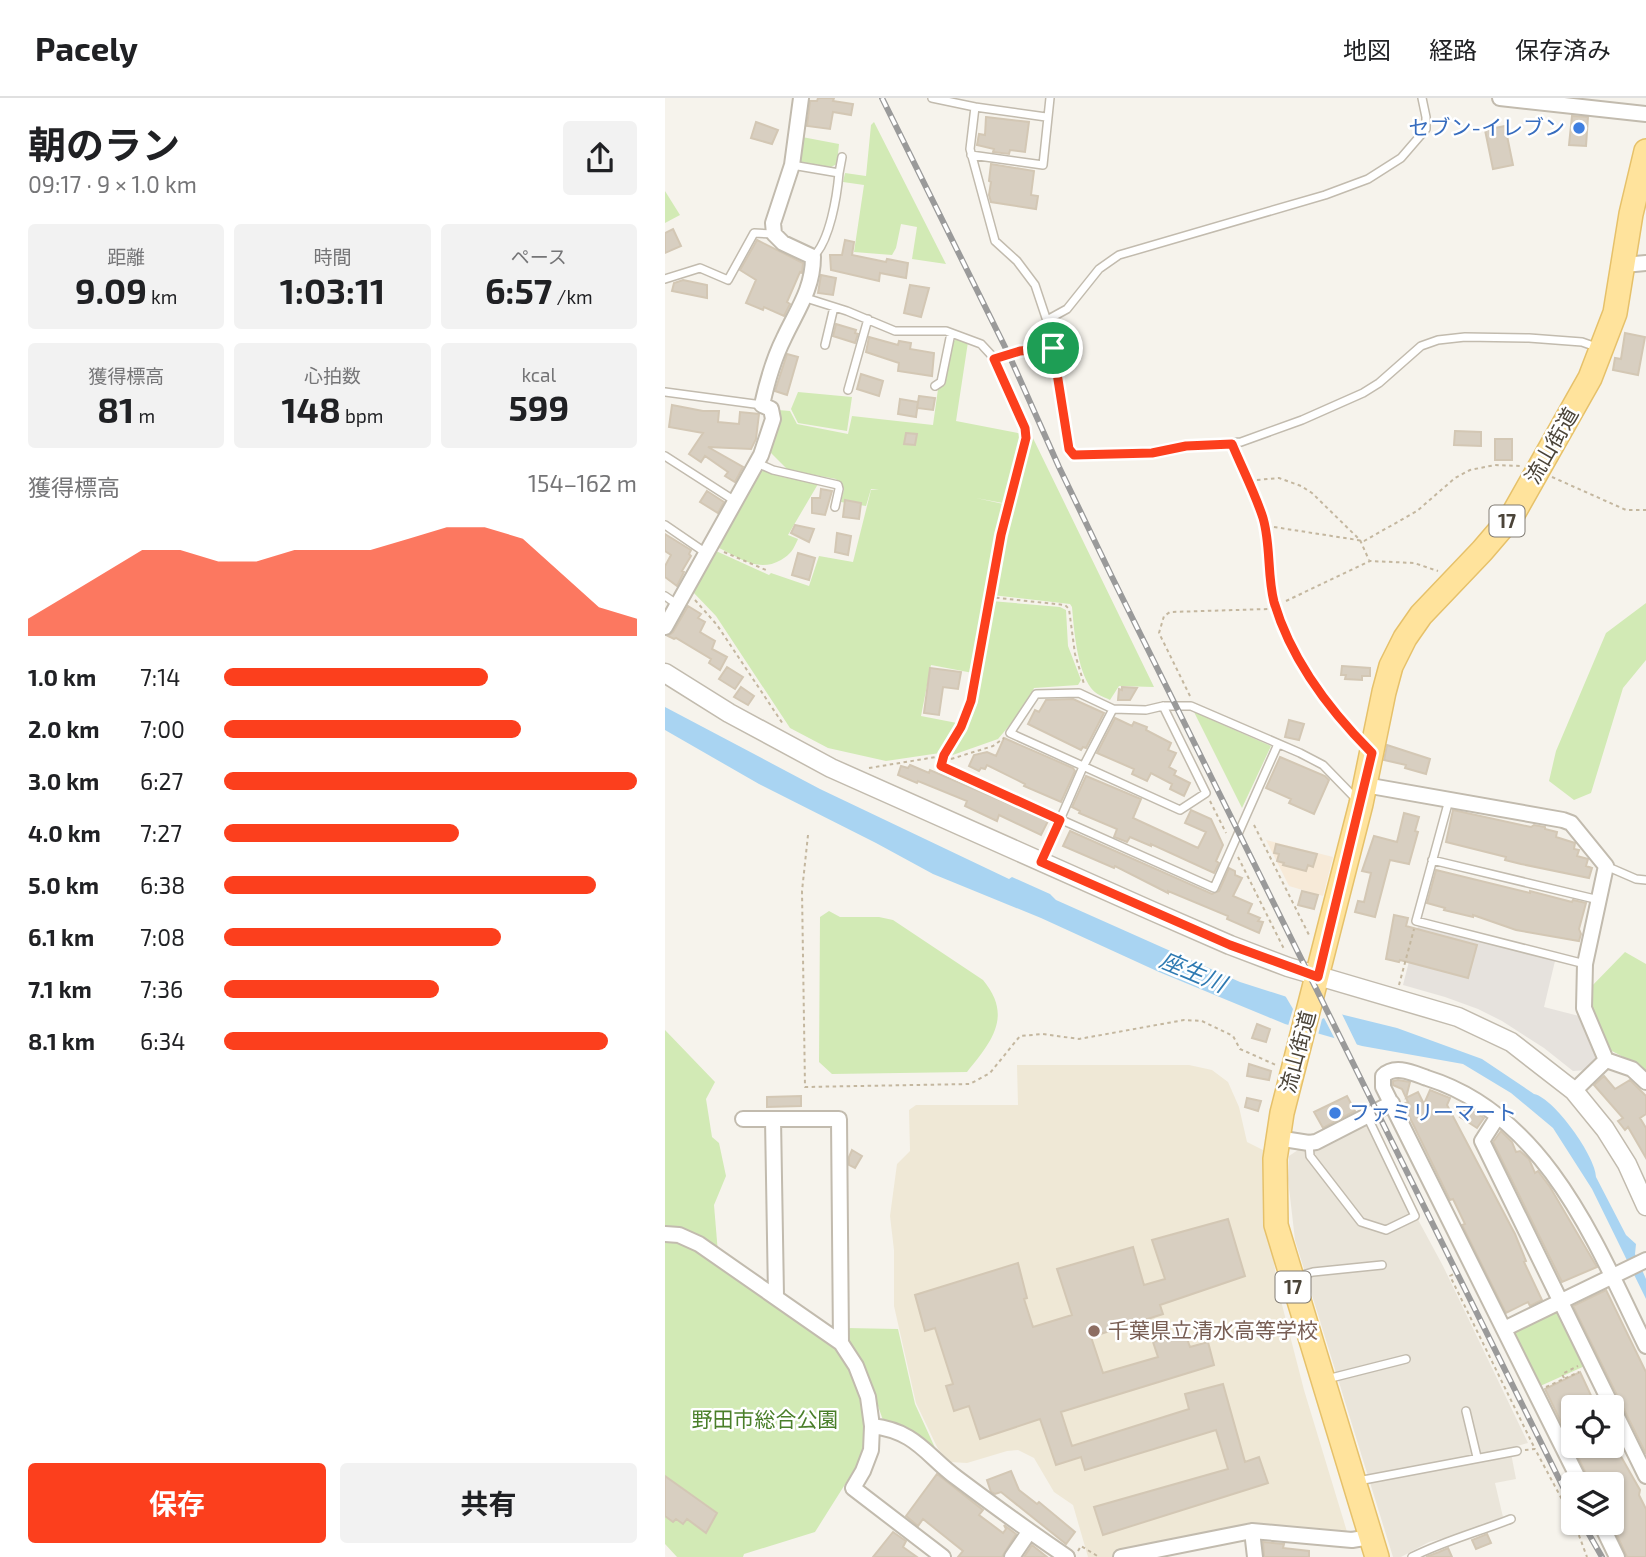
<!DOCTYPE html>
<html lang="ja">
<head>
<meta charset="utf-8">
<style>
  :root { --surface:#fff; --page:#f2f2f2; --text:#202124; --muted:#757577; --line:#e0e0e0; --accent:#fc3f1d }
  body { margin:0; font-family:"Exo 2","Noto Sans JP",sans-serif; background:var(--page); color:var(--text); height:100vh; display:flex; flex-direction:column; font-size:26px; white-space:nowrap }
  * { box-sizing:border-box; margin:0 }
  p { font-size:23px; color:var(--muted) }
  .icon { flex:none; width:38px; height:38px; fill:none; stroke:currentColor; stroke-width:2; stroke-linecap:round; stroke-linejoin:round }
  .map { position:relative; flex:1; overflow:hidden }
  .drawer { display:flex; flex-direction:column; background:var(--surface); width:665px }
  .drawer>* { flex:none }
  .fabs { position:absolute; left:896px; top:1297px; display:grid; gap:14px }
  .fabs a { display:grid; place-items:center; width:63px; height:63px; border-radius:7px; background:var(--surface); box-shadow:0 2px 5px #0004; font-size:35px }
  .pin { position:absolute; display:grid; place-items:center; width:60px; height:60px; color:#fff; margin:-30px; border:4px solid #fff; border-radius:50%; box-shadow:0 2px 7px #0007 }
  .round { display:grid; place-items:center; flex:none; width:74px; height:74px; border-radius:7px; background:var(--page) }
  .headline { display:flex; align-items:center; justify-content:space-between; height:119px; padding:0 28px }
  h1 { font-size:38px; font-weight:700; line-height:52px }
  .stats { display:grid; grid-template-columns:repeat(3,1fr); gap:10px; height:119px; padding:7px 28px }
  .stats div { display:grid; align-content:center; border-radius:7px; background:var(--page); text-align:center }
  .stats b { font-size:35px; font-weight:700 }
  .stats small { font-size:19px; font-weight:400 }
  .stats p { font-size:19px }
  .chart { height:196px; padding:14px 28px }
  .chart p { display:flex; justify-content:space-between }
  .chart svg { width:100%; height:126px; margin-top:7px; fill:var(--accent); opacity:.7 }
  .primary-button { display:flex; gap:14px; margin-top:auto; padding:14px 28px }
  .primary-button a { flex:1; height:80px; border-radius:7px; background:var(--accent); color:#fff; font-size:28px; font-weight:700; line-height:80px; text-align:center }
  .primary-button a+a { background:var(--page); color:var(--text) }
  ul { padding:0 28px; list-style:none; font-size:23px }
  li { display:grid; grid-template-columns:112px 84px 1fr; align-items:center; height:52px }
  li i { height:18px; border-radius:9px; background:var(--accent) }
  header { display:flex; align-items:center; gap:42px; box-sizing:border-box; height:98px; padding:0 35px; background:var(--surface); border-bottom:2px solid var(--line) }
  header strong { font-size:33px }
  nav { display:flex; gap:38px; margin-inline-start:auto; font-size:24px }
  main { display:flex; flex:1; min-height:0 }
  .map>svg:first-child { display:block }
  .residential { fill:#eae5da }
  .commercial { fill:#f7ead8 }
  .industrial { fill:#e6e2dd }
  .education { fill:#efe8d6 }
  .green { fill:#d2eab5 }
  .water { fill:#a9d4f2 }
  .pier { fill:#f6f3ec }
  .building { fill:#d8cfc1; stroke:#d3c7b4; stroke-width:2 }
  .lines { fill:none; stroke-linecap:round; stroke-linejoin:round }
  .service-casing { stroke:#c2bbae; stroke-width:10 }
  .minor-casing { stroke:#c2bbae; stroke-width:18 }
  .tertiary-casing { stroke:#c2bbae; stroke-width:21 }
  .primary-casing { stroke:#e6c16a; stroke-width:26 }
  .path { stroke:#c4b79f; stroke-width:2; stroke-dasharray:3.5 3.5; stroke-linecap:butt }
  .service { stroke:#fff; stroke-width:7 }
  .minor { stroke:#fff; stroke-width:14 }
  .tertiary { stroke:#fff; stroke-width:18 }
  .primary { stroke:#ffe39c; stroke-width:23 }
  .rail-casing { stroke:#9a9a9a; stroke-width:6 }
  .rail { stroke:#fff; stroke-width:3.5; stroke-dasharray:10; stroke-linecap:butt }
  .route-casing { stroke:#fff; stroke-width:14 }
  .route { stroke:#fc3f1d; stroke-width:9 }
  .shop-dot { fill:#3f7fe0; stroke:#fff; stroke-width:2.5 }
  .education-dot { fill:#8d6e63; stroke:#fff; stroke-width:2.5 }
  .labels { text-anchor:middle; stroke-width:5; stroke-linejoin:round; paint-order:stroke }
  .shield { fill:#fff; stroke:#817c74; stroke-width:2 }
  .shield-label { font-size:19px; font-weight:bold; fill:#4b4439 }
  .shop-label { font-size:21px; fill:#366cbe; stroke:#fff; text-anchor:end }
  .street-label { font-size:21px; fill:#4b4439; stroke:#fff }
  .education-label { font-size:21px; fill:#785e54; stroke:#fff; text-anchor:start }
  .park-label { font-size:21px; fill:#4a7f2a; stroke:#fff }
  .water-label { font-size:23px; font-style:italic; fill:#2e7ab2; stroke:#fff }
</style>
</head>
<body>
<header>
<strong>Pacely</strong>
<nav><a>地図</a><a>経路</a><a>保存済み</a></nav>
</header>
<main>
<section class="drawer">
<div class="headline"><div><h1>朝のラン</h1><p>09:17 · 9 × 1.0 km</p></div><a class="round"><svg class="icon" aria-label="share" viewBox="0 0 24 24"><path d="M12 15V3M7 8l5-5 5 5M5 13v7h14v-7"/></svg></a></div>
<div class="stats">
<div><p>距離</p><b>9.09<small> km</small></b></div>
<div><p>時間</p><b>1:03:11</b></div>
<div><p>ペース</p><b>6:57<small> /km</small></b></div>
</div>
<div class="stats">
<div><p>獲得標高</p><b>81<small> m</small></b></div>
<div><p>心拍数</p><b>148<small> bpm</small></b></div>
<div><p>kcal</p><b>599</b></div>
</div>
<div class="chart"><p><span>獲得標高</span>154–162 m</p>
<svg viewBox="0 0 160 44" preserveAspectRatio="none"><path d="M0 44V38L10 30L20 22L30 14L40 14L50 18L60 18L70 14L80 14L90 14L100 10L110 6L120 6L130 10L140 22L150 34L160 38V44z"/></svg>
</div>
<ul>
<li><b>1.0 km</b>7:14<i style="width:64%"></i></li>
<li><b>2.0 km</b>7:00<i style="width:72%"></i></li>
<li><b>3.0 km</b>6:27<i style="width:100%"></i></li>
<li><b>4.0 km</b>7:27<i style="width:57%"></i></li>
<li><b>5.0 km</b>6:38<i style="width:90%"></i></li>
<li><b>6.1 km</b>7:08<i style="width:67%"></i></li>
<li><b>7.1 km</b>7:36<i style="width:52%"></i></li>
<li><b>8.1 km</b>6:34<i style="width:93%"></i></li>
</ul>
<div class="primary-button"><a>保存</a><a>共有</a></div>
</section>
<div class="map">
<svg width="981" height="1459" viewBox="0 0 981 1459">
  <rect width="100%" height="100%" fill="#f6f3ec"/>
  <path class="residential" d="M702,1027L778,1168L863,1345L845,1350L851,1381L830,1385L838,1419L799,1435L764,1444L736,1459H728L630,1142L623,1081L624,1058L633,1052L652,1051Z"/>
  <path class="commercial" d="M601,742L668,759L658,798L624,788Z"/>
  <path class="industrial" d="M753,828L890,863L879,909L914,918L926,949L932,956V962L922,972L908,973L879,950L837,923L813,911L780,899L738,887Z"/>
  <path class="education" d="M352,967H524L547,972L563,984L574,1009L582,1044L602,1054V1124L614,1195L639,1292L683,1437L580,1430L449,1459H423L408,1407L389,1394L369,1360L353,1352L342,1353L302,1365L285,1364L273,1351L251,1305L229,1208V1152L225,1118L232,1066L245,1053L244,1012L251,1007H353Z"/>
  <path class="green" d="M209,24L281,166L247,161L252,129L236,126L231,150L227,157L189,154L199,87L178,84L180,75L201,78L206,27Z
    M137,39L174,46L172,66L166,69L136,64L133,59Z
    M0,93L15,117L0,125Z
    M292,240L303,244L291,323L358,336L343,406L311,400L343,407L327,466L308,575L266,567L256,618L292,625L275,655L221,663L163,650L125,630L51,518L28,494L51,453L104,477L106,475L144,488L154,458L188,464L206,392L214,391H206L201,408L176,404L179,391L171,381L123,372L105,354L114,321L113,312L125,313L132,326L183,336L187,318L268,327L273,291L280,287L287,245Z
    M133,294L187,299L182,333L133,325L126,311Z
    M362,334H365L489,589L454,588L445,602C439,599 430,596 426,590C412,571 409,532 407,509L405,506L327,497Z
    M95,371L118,379L153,386L123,437L133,441C128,452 126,456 116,462C93,475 75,460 54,450Z
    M326,503L395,509L401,512L403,548L416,582L413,587L369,590L359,610L333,641L282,659C317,616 318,556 326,503Z
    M981,505V562L958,590L926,695L909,702L884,683L891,653L941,535Z
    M529,614L606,648L577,710Z
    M164,813L175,819H214L228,822L318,882C348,918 327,943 302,974L167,976L154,964L155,819Z
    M960,854L981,866V977L970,965L941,950L926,913L924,891Z
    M0,932L50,984L41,1001L47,1039L54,1045L61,1078L49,1107L54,1167L167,1245L183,1264L195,1285L203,1331L196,1361L150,1434L79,1456L78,1459H12L0,1446Z
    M891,1211L896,1213L922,1267L873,1289L848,1239L852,1230Z
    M182,1230L233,1231L250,1306L271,1352L230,1327L219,1325L201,1274L182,1247Z"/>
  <path class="water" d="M0,609L155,691L344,781L347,779L385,796L391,802L575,884L675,916L732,930L817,961L869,996C889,1000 931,1059 931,1079L961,1137L971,1146L970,1156L981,1181V1201L927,1091L888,1030L846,995L798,966L697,948L620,926L494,874L376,820L268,776L211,745L94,686L0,632Z"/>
  <path class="pier" d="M618,894L675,912L694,951L672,945L659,920L657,921L653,937L623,928L628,911Z"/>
  <path class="building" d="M153,0H169L168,3L188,6L186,17L168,14L165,31L142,28L145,3H152Z
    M907,18L923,19L921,48L904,47Z
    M321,19L364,24L360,54L345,52L344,56L328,54L329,51L312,47L314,36L320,37Z
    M91,24L113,32L107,46L86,40Z
    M840,28L848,67L828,71L820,32Z
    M326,66L369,73L366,97L373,98L371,111L326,104L324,97L326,84L324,83Z
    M8,131L16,148L0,155V135Z
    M92,142L138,165L137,175L135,174L122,204L125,206L119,218L99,209L98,212L81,205L91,182L75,172Z
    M180,142L189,144L187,157L221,164L222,161L243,165L241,180L215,175L214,183L166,172L165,157H177Z
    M156,177L171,180L168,197L153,195Z
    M18,182L42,187V200L7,193L9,185Z
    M245,187L264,190L256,219L239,215Z
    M171,226L191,232L190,235L193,236L190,245L168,238Z
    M960,235L980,239L973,277L948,272L950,260L956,261Z
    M204,239L233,247L234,243L246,245L245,251L269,255L267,278L233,273L234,265L201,254Z
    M122,256L133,259L122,297L110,293Z
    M196,276L218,283L214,298L192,291Z
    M254,298L270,300L268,312L252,310Z
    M235,301L253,304L251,319L233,316Z
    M7,307L38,313H54L53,324L74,326L75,314L94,316L91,341L86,351L43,349L78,369L70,384L60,378L63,374L40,358L36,364L24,356L38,335L4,329Z
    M790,333L816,334V348L789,347Z
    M241,335L252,336L250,347L239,346Z
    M830,341H847V362H830Z
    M156,391L167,393L160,417L147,415V400H155Z
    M42,393L59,404L53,415L35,404Z
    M180,402L196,405L194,421L178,419Z
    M130,427L149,431L144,444L126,435Z
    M172,435L186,438L183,457L170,454Z
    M0,436L26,452L24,456L26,458L17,473L19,474L12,488L0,479V468L6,457L0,453Z
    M133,455L150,460L144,482L127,477Z
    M23,508L36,516L33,520L40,524L35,534L50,543L47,551L62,559L55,572L44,565L46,561L11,540L9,541L3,538L8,534Z
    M677,568L705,570V578H697V582L680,581L681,577H676Z
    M62,569L78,579L70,591L54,581Z
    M265,570L296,574L293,591L278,589L274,617L259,615Z
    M76,589L89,598L83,607L69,599Z
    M457,589L472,590L465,602H453L454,591L457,592Z
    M408,601L439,615L421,650L418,649L416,652L363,626L370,612L374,614L381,602Z
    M450,620L467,628L469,624L482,629L481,632L506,645L503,652L511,655L504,669L511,673L509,677L525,685L519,698L505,691L507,686L486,675L482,683L467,676L469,671L432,655Z
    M624,622L639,626L634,642L620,639Z
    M339,640L408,670L410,673L396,704L359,688L360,686L322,667L320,671L316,670L314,673L304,668L309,657L322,654L331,658Z
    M722,647L765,661L761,676L740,670L741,667L719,662Z
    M615,659L660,678L664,682L649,716L624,705L626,701L601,690Z
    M245,667L264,675L265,672L383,723L376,737L334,717L332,723L300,708L302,703L253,683L252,685L233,677L236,668L243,670Z
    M421,678L476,701L468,720L533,750L541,734L520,725L526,712L546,721L558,747L551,763L554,765L549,775L486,746V748L465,739L462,744L449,739L452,731L414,715L415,713L407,709Z
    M788,712L866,729L869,727L880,729V731L892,734L891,739L910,745L909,751L914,752L912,758L923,761L921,768L927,770L924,780L856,766L840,762L841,759L781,744Z
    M739,715L754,719L750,733L753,734L744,766L725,762L710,819L690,814L693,803L699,804L706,775L697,773L709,738L732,744Z
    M405,733L547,796L554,793L564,770L570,773V777L577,780L568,798L587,806L583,815L595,820L593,823L598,824L594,835L562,821L563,818L503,793V795L450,768L449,770L398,748Z
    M611,746L652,756L648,769L643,767L641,773L618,767L619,765L612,763L614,756L609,755Z
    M771,772L865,795V793L907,804L908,802L921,805L914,831L916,836L914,843L851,832L808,817V819L779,812L780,810L762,805Z
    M637,793L653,797L649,811L633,807Z
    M729,817L743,820L741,828L812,847L803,880L735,862L734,864L721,861Z
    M592,926L605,931L601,944L587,940Z
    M584,966L606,973L604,982L582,978Z
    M939,978L950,991L965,982L981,998V1016L975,1020L981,1030V1060L963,1029L960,1032L953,1023L958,1020L929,987Z
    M733,982L745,984L741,1000L753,994L759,1006L765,992L785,1000L782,1007L850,1136L861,1163L859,1164L877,1202L865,1208L863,1204L841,1215L797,1127L800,1126L788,1101L785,1102L745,1020L739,1006L743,1004L737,991L728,987V983Z
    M136,998V1008L102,1009V999Z
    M682,998L690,1013L658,1030L649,1014Z
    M582,1000L596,1003L593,1013L580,1009Z
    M802,1009L819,1020L812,1030L795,1019Z
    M836,1033L847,1044L851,1054L855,1053L864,1061L870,1075L873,1073L885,1089L932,1169L897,1184L828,1044Z
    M187,1052L197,1058L190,1070L184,1067V1059Z
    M563,1121L580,1178L495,1207L498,1216L426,1239L438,1275L493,1259L488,1244L520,1235L525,1249L543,1244L549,1267L396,1314L407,1348L524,1311L520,1296L558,1286L580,1364L594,1359L603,1385L438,1437L429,1409L563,1371L551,1332L420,1372L416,1359L391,1367L375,1321L315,1341L304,1308L289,1313L281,1288L288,1286L270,1230L260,1233L250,1197L353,1165L362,1200L359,1201L368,1229L407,1217L392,1171L468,1149L479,1187L500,1181L487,1142Z
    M941,1192L981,1274V1356L908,1208Z
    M915,1274L930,1306L924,1309H908V1348H950L975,1392L974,1397L981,1411V1459H962L947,1426V1386H926L880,1291Z
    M346,1373L354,1392L372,1406L374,1404L410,1434L401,1446L336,1394L330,1396L326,1394L322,1382Z
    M272,1376L318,1412L314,1417L338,1435L341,1431L339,1427L351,1436L337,1459H293L298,1453L258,1421L253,1428L241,1418Z
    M0,1378L52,1415L41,1435L22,1421L18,1426L11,1421L8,1424L0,1418Z
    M228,1434L241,1443L238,1449L252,1459H208Z
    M822,1436L826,1445L811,1451L807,1442Z
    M598,1444L619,1446L618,1450L644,1453V1459H599Z
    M367,1447L382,1459H359Z
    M783,1450L787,1459H761L774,1454Z"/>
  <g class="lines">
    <g class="service-casing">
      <path id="service" d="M267,0L310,9
        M381,19L310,9L305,51L330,143L352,163L370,187L387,238L404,351L409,357L487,355L521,348L576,344L637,322L698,295L714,285L756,248L773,242L800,239L864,240L917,244L934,250
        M306,57L378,67L385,0
        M127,67L174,75C172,98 165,143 148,159
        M174,75L177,59
        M0,181L35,170L63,182L89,135L109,136
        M141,200L182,213L230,233H281L316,246L329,260L355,253L388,250
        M382,222L402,211L434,171L454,157L660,97L703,81L736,60L761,31V19L757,0
        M160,247L169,209
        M270,288L276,284L286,235
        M183,292L203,221
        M0,294L97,307
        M567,346C577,370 590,395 598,420C606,447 602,477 610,504C626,561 663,611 703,652
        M0,358L70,403
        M92,365L108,372L173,387L174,391L170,409
        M0,427L41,455
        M0,498L13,507
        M498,608L541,695L515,712L345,635L371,596L414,595L448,611L481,612L498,608H526L635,655L658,667L693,703
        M276,668L549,790L613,646
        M784,702L751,823L920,866
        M767,762L934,802
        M377,763L418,669L448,611
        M941,768L971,781L981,782
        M644,1045L645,1058L696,1124L721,1132L750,1118L702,1018
        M631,1179L648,1174L717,1167
        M662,1281L741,1261
        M801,1313L812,1359
        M693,1383L852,1353
        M747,1459C779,1443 813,1434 846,1421"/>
    </g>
    <g class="minor-casing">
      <path id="minor" d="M835,0L981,16
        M959,167L981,165
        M0,529L96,357L108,321L106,311L97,307C102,284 108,262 119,240C132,212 148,191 148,159L118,145L109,136L108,125L127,67L136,0
        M700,687L898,722L906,725L941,768L920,866L919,910L941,962L967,971L981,984
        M909,993L941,962
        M833,1018L817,1043L981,1378
        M78,1021H174L176,1245
        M108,1021L111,1198
        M612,1040L644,1045L651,1044L727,1005
        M0,1136L14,1137L34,1146L176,1245L191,1268L203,1299L207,1328L206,1352L198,1373L188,1390L278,1459
        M839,1231L981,1162
        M207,1328C251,1333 261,1357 292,1380C328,1407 365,1434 402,1459
        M916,1386L718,989V978C730,966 748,975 762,980C881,1017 931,1146 981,1248
        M935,1424L952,1459
        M347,1459L364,1434
        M456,1459L587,1433
        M590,1459L587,1433L687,1442L705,1439"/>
    </g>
    <g class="tertiary-casing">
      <path id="tertiary" d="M0,575L64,615L166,670L487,813L565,847L623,869L793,919L846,944L909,993L940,1031L962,1066L981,1108"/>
    </g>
    <g class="primary-casing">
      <path id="primary" d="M712,1459L611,1127L610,1061L617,1015L696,706L719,594L726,568L740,540L756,517L817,453L847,418L925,280L950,215L966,116L981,53"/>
    </g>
    <path class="path" d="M887,379L961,412H981
      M592,382L614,380L636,388L647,395L695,442L704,462
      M609,429L699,443L752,413L790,380L805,372L830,367L856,368
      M59,454L101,472
      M324,499L400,507L404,511L410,556L419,586
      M30,502L52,527L118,626
      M621,503L705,463L749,465L773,473
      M525,598L494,535L499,518L505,514L603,511
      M278,660L296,629L306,603L336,437L361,340L360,330L332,268
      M286,661L328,648L339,640
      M204,670L271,659
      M545,703L561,735
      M589,727L644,837
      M143,737L137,793L140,989L305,986L325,975L355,938L378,936L414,941L519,922L537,923L568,938L575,951L611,967
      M573,759L619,851
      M734,887L749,831
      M794,1173L785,1178L870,1351
      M899,1280L897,1276L913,1268
      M881,1289L914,1274
      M860,1352L870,1351L908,1422
      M909,1424L922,1459
      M413,1453L416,1448L434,1459"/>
    <use href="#service" class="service"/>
    <use href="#minor" class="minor"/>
    <use href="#tertiary" class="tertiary"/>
    <use href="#primary" class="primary"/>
    <g class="rail-casing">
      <path id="rail" d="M217,0L344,257L394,369L447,479L908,1409
        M917,1424L937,1459"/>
    </g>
    <use href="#rail" class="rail"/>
  </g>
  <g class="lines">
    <g class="route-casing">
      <path id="route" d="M388,250L404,351L409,357L487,355L521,348L567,346C577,370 590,395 598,420C606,447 602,477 609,504C626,562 665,613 707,655L653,879L565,847L376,764L395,722L276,668L279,657L296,629L306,603L336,437L361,340L360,330L329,261L355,253Z"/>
    </g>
    <use href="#route" class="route"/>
  </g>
  <g class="shop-dot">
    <circle cx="914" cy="30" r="7"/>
    <circle cx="670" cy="1015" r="7"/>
  </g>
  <circle class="education-dot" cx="429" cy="1233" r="7"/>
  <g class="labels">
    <g class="shield">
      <rect x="824.5" y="407.5" width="35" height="31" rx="5"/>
      <rect x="610.5" y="1173.5" width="35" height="31" rx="5"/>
    </g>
    <g class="shield-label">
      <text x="842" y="430">17</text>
      <text x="628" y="1196">17</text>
    </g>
    <g class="shop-label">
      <text x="900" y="37">セブン-イレブン</text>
      <text x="684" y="1022" text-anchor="start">ファミリーマート</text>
    </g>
    <g class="street-label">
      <text transform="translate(887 348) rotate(-60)" y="7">流山街道</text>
      <text transform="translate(633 954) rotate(-75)" y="7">流山街道</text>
    </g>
    <g class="education-label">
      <text x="443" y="1240">千葉県立清水高等学校</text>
    </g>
    <g class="park-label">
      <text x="100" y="1329">野田市総合公園</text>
    </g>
    <g class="water-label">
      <text transform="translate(528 874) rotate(23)" y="8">座生川</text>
    </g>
  </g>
</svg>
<div class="fabs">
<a><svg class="icon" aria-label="locate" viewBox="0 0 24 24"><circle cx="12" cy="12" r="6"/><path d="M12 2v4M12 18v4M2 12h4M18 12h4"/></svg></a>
<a><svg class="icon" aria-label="layers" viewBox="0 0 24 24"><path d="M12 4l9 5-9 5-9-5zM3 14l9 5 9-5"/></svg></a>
</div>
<div class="pin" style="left:388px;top:250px;background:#1e9e55"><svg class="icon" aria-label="arrive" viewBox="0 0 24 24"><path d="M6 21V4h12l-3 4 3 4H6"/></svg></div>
</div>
</main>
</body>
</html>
